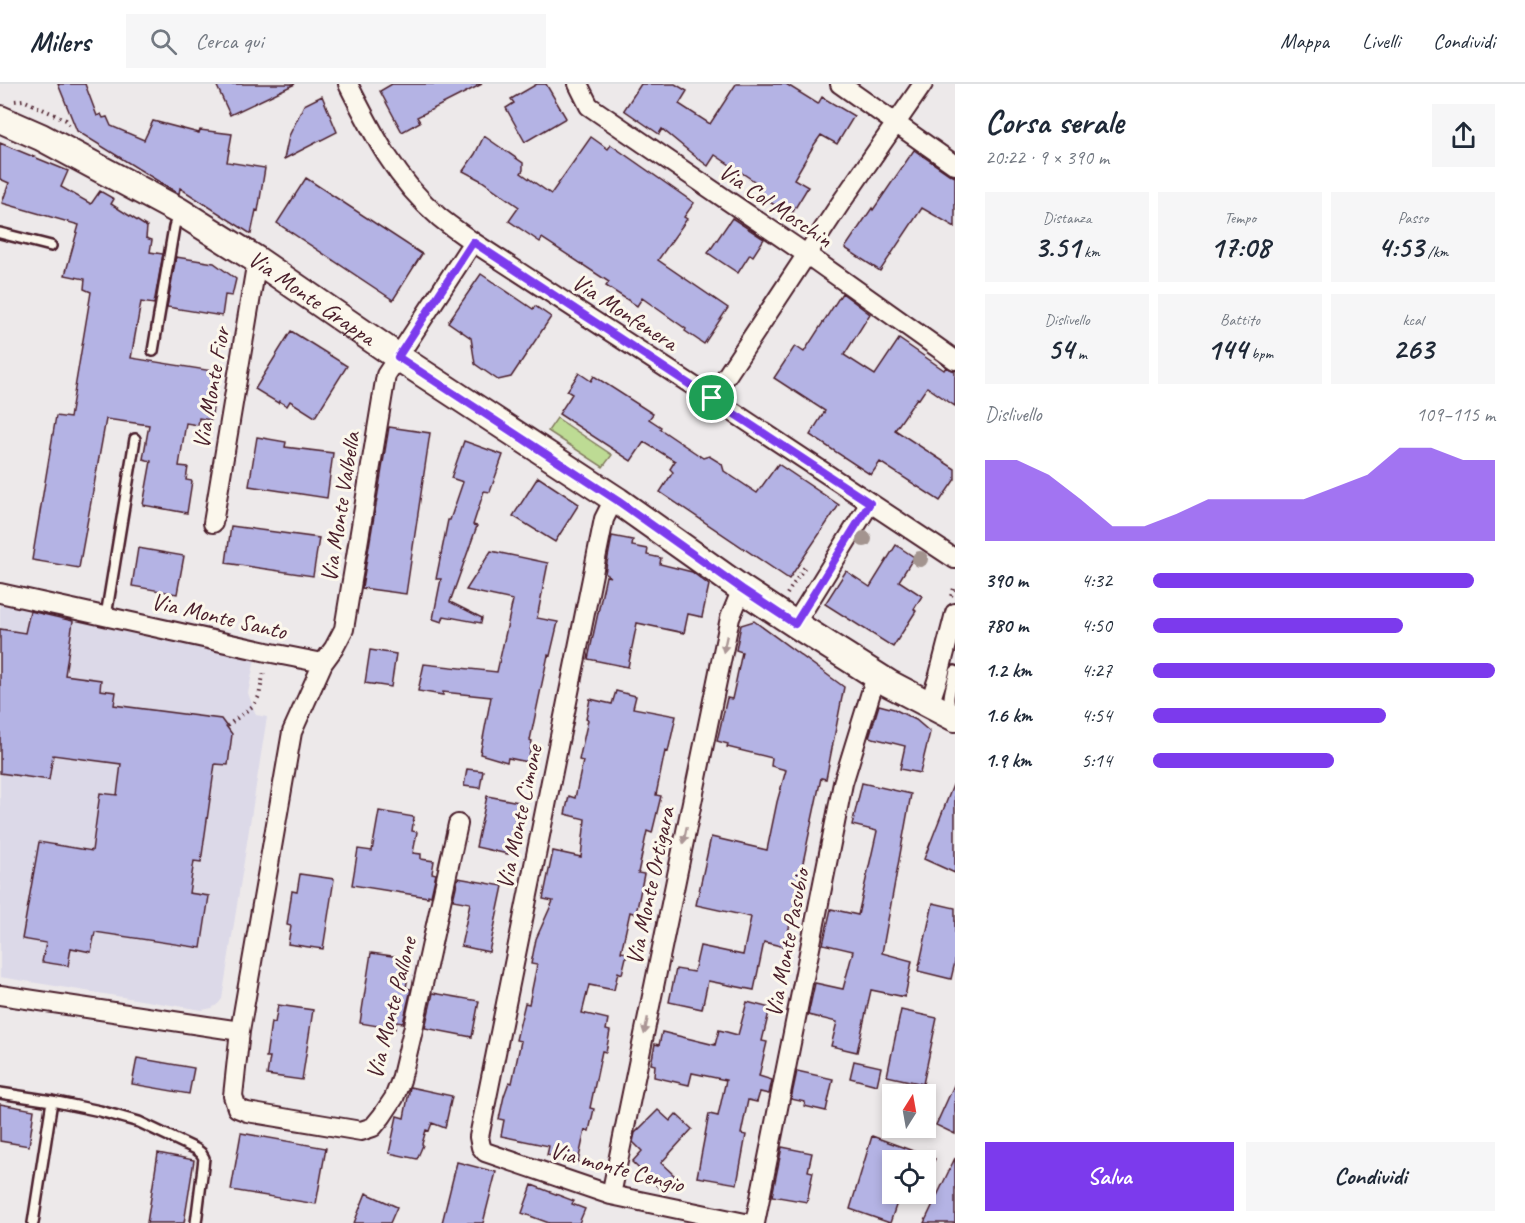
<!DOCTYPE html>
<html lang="it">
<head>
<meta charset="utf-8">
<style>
  :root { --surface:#fff; --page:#f6f6f7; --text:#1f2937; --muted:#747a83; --line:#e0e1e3; --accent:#7c3aed }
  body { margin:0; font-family:Caveat,sans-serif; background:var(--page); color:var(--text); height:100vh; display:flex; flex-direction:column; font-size:22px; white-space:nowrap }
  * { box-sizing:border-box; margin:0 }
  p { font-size:20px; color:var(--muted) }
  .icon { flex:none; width:33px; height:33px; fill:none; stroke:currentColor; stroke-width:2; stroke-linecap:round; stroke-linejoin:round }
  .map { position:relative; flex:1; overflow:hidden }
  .drawer { display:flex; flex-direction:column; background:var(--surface); width:570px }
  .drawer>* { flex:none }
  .needle { width:39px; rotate:11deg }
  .buttons { position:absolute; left:882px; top:1000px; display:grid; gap:12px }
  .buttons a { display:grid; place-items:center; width:54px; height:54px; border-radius:0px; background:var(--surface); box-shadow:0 3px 9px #0003; font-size:30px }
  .pin { position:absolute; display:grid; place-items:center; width:51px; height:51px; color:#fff; margin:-26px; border:3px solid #fff; border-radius:50%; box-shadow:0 2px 6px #0007 }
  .round { display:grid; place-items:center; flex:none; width:63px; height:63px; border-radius:0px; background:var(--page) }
  .summary { display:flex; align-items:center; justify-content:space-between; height:102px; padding:0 30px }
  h1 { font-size:33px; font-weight:700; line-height:45px }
  .figures { display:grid; grid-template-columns:repeat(3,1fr); gap:9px; height:102px; padding:6px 30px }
  .figures div { display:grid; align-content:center; border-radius:0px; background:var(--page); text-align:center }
  .figures b { font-size:30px; font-weight:700 }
  .figures small { font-size:16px; font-weight:400 }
  .figures p { font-size:16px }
  .chart { height:168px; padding:12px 30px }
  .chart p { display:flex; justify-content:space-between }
  .chart svg { width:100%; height:108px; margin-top:6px; fill:var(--accent); opacity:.7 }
  .cta { display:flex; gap:12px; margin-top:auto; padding:12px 30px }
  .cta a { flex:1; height:69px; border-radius:0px; background:var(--accent); color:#fff; font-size:24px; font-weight:700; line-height:69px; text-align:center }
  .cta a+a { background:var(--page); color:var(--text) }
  ul { padding:0 30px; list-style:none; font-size:20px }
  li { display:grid; grid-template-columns:96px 72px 1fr; align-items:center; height:45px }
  li i { height:15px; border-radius:8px; background:var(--accent) }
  header { display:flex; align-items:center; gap:36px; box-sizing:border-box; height:84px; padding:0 30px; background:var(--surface); border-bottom:2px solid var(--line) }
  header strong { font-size:28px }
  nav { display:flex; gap:33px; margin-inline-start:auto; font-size:21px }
  .search { width:420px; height:54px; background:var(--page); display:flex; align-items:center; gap:15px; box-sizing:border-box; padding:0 21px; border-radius:0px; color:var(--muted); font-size:22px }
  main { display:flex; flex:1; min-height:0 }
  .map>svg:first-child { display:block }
  .built { fill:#dcd9e8 }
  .green { fill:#bddb94; stroke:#847d60; stroke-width:1.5 }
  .building { fill:#b4b3e4; stroke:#4a1f2b; stroke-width:1.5 }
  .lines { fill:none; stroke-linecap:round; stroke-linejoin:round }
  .service-casing { stroke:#4a1f2b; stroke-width:14 }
  .minor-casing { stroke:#4a1f2b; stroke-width:22 }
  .secondary-casing { stroke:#4a1f2b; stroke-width:30 }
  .path { stroke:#4a1f2b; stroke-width:4; stroke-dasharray:1.5 4.5; stroke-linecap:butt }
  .service { stroke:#fbf7ec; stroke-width:9 }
  .minor { stroke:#fbf7ec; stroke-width:18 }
  .secondary { stroke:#fbf7ec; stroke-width:26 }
  .tree { fill:#a3948f }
  .oneway { fill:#ab9695 }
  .route-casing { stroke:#fff; stroke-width:12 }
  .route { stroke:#7c3aed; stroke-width:8 }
  .labels { text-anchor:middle; stroke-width:6; stroke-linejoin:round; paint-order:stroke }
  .street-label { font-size:24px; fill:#4a1f2b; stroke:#fbf7ec }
</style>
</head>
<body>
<header>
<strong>Milers</strong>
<div class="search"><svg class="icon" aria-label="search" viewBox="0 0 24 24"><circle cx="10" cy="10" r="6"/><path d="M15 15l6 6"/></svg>Cerca qui</div>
<nav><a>Mappa</a><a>Livelli</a><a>Condividi</a></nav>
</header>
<main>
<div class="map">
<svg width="955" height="1139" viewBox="0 0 955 1139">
  <rect width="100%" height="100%" fill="#ede9ea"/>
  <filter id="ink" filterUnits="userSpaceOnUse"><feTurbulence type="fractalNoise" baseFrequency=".0167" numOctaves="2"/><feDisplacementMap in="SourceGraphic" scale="12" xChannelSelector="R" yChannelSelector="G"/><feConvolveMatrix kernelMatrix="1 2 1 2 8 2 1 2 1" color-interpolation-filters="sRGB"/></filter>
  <g filter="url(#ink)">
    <path class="built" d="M0,519L117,543L137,551L255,575L248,609L256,631L267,633L222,915L218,920L212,924L202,926L0,893Z"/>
    <path class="green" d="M557,334L612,371L603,383L548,347Z"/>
    <path class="building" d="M58,0H85L97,32L101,30L103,34L107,33L111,42L144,56L153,37L199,49L200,46L232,50L227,78L265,84L258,127L256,126L251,150L180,104L179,110L77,47Z
      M216,0H295L230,31Z
      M392,0H482L417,33L420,38L402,48L380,7Z
      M537,0H546L566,34L525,58L506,24L514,19L511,15Z
      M641,0H675L687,7L679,20L710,40L736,0H786L818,20L822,13L854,32L837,60L821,51L814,61L794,95L808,103L791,131L758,111L763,103L715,71L708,82L696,73L662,45L659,50L624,26Z
      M322,12L337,48L284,75L289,52L304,21Z
      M484,52L523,79V86L521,89L551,110L591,53L608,65L611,61L694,119L684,133L687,135L658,176L728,224L704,260L685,247L686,245L642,214L637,222L606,202L609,198L542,154L540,158L509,137L519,123L482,97L463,87L475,70Z
      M0,59L68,87L61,103L91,120L100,107L114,115L111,120L147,143L146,154L152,156L150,168L163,170L154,220L141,218L131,274L219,288L211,336L199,334L198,341L186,339L179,382L188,383L186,396L192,397L187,429L143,421L151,377L143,375L149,341L106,335L79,484L32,476L56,332L70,334L91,208L84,205L85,195L65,191L79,141L2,119L9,99L0,95Z
      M914,66L949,90L955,93V143L922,124L880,187L845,164L872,124L873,126Z
      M306,94L422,170L393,216L277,139Z
      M732,134L764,155L753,172L750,170L738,189L708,169Z
      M176,173L214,179L236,195L232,212L225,211L222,232L167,223Z
      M481,190L533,225L535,222L551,233L511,293L498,296L475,280L471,254L448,238Z
      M842,209L870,230L844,271L875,291L899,255L944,286L946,283L955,287V322L927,303L919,315L917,314L895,346L955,385V395L940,417L880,378L871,391L810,351L825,327L774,294L795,262L804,268Z
      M291,247L347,282L315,333L290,317L287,322L279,317L278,319L255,305Z
      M579,289L591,297L594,292L653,330L649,335L661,343L660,345L703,374L709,372L722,380L724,387L757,409L778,380L839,421L789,495L660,408L673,388L670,385L675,377L644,358L631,377L559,330L572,310L567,307Z
      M389,343L430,349L406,510L362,504Z
      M257,353L286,358L285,363L333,369L327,414L249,402Z
      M464,357L503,371L490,408L484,407L473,441L477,442L450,518L482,534L481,539L444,532L442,538L433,535L441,495H436L448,436H450L463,398L451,394Z
      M538,393L579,420L555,458L513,432Z
      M231,442L319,454L313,492L226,479Z
      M612,452L633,456L632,462L648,465L647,471L661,474L660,480L692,488L709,501L702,533L688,530L684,549L637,539L628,583L588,575L606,492L611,493L605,489Z
      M896,461L914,473L899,497L922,512L914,525L916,527L893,563L825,520L846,487L870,503Z
      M138,464L184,472L177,510L132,502Z
      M491,467L548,479L537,534L558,538L550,572L548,571L530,656L532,657L528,678L508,674L507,678L480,670L491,613L443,608V611L418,607L424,580L497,588L513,516L466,506Z
      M30,527L73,537L65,591L101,596L100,606L116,608L114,621L221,635L232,650L228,681L215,680L201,778L194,777L189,809L209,812L201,864L95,848L91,868L71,864L68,882L42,878L46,859L22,855L39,758L92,767L100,709L117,711L121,680L53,671L49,696L0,689V545L25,549Z
      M754,537L844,603L826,695L821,694L785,863L764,858L754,906L708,897L702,925L669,918L676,885L694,888L700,862L743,871L751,833L696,821L711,753L767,766L777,718L786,686L771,682L772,674L727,663L728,660L717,657L727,614L732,615L736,597L742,568L736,566L741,541Z
      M370,566L396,570L391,603L365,599Z
      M616,607L636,612L633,624L676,632L668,668L665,667L656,711L661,712L652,749L647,747L638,789L644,790L636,830L630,828L621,868L627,869L622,890L618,888L614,906L589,901L582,929L608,935L606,946L610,947L606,968L602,967L590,1024L594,1025L589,1047L585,1046L578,1078L547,1071L549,1062L501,1052L504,1036L499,1035L504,1012L509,998L512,999L521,957L516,956L525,919L529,920L537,881L531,880L536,855L553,817L543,815L553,767L581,773L585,735L565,730L569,712L575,714L583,677L579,676L588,636L586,635L590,615L612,620Z
      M879,621L894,625L916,636L930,648L920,689L900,685L905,662L869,653Z
      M467,685L483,687L480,704L464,702Z
      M862,699L911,710L882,869L912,877L905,913L871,906L857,968L831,962L837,938L808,931L815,899L843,905L853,867L823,860L831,825L858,831L877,747L852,741Z
      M953,701L955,702V789L924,775Z
      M487,712L519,718L508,770L476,763Z
      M379,727L414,733L412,747L417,748L413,769L421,770V775L434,777L432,789L436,790L431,812L428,811V813L352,801L358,765L372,767Z
      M300,790L334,795L323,865L288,860L291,842L287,841L292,807L297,808Z
      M458,794L503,802L489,868L461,862L470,819L453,816Z
      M933,819L955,824V878L951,895L918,887Z
      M371,869L406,874L403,891L408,892L406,904L411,905L403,939L396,938L395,945L360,939Z
      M433,909L479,917L472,953L425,944Z
      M747,918L770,924L762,957L767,958L759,992L772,996L769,1010L760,1008L757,1018L748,1016L741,1050L746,1051L737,1100L697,1093L709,1030L718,1032L726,996L692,989L689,1001L654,993L655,981L651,980L655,960L659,961L662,948L715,961L719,946L738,951Z
      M278,921L313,926L302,996L267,991L270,973H266L271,938L275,939Z
      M901,926L937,934L923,1000L887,992Z
      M137,974L194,984L189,1010L132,1000Z
      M854,977L881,983L877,1001L850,994Z
      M797,987L833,995L826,1027L804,1022L805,1018L791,1015Z
      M955,999V1050L936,1041Z
      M410,1003L452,1012L445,1044L432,1039L429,1047L426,1046L422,1060L423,1061L417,1075L389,1069L397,1032L404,1034Z
      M0,1020L34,1026L29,1062L0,1057Z
      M658,1026L670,1037L676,1030L692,1045L661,1079L675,1092L661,1106L632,1078L642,1067L633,1058L635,1049Z
      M241,1049L326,1064L316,1120L231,1106Z
      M872,1052L935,1075L934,1077H892V1110H900L890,1139L850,1125Z
      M782,1063L812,1069L808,1087L813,1088L807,1118L772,1112Z
      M158,1069L194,1076L184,1139H147Z
      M955,1074V1139H924Z
      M457,1078L496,1088L483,1139H442Z
      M532,1101L574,1117L572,1120L585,1125L579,1139H549L522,1129Z
      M366,1109L397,1123L390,1139H354Z"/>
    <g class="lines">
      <g class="service-casing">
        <path id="service" d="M0,149L51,162
          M153,267L174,143L178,130
          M106,532L135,355
          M952,628C945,615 952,601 955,587
          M0,1009L52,1017L33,1139
          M52,1017L100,1027L139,1038L196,1065L201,1069L204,1074L203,1083L196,1139"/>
      </g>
      <g class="minor-casing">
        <path id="minor" d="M348,0C373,50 396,96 439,133C450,142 462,150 473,158L712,314L955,475
          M578,0L589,22L806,170L955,276
          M840,0L955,81
          M712,314L840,120L923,0
          M614,415L604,435L479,1053L481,1063L485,1068L611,1111L745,1139
          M213,439L257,176
          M0,509L267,568L323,579
          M795,540L870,419
          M929,621L939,591L955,529
          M0,911L240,947L292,648L323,579L334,564L344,545L386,291L473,158
          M240,947L233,1012L237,1024L247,1028L361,1047L373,1043L382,1032L394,1014L401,996L413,946L458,740
          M611,1111L730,534L742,505
          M755,1139L843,699L876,592"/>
      </g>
      <g class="secondary-casing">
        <g id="secondary">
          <path id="s1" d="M0,35L41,53L179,127L257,176L398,273L618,417L742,505L795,540L888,599L955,634"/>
        </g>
      </g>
      <path class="path" d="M15,17L23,16L66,36L69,41
        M787,510L806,481
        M951,512L955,502
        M227,642L254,621L259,612L264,587"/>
      <use href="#service" class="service"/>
      <use href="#minor" class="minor"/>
      <use href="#secondary" class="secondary"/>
    </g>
    <g class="tree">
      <circle cx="864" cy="455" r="8"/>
      <circle cx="920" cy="475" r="8"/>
    </g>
    <defs><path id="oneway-solid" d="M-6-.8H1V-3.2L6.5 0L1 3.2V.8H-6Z" transform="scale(1.5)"/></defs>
    <g class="oneway">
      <use href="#oneway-solid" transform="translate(725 560) rotate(102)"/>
      <use href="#oneway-solid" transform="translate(685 751) rotate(102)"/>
      <use href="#oneway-solid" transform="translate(646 942) rotate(102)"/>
    </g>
  </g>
  <g class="lines" filter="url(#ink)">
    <g class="route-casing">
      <path id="route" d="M473,158L870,419L795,540L742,505L618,417L398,273Z"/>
    </g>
    <use href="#route" class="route"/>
  </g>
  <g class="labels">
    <g class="street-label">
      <text transform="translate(776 121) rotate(34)" y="8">Via Col Moschin</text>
      <text dy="8" stroke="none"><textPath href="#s1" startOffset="360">Via Monte Grappa</textPath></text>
      <text transform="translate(625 228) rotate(33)" y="8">Via Monfenera</text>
      <text transform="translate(211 304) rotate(-80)" y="8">Via Monte Fior</text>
      <text transform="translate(340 423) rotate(-81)" y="8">Via Monte Valbella</text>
      <text transform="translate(219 532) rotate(13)" y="8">Via Monte Santo</text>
      <text transform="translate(519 733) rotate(-78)" y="8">Via Monte Cimone</text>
      <text transform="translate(650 802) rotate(-78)" y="8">Via Monte Ortigara</text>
      <text transform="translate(787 859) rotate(-79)" y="8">Via Monte Pasubio</text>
      <text transform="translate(391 924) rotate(-76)" y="8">Via Monte Pallone</text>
      <text transform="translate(617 1083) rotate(15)" y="8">Via monte Cengio</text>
    </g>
  </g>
</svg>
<div class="buttons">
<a><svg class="needle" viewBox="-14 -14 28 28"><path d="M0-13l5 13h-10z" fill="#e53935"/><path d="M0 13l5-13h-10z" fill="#747a83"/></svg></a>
<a><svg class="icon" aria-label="locate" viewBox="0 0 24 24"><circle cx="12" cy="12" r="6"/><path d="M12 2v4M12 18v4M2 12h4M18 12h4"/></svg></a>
</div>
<div class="pin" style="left:712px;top:314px;background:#1e9e55"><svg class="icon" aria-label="arrive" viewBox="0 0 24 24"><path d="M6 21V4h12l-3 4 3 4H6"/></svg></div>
</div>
<section class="drawer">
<div class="summary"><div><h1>Corsa serale</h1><p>20:22 · 9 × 390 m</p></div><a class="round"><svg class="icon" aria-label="share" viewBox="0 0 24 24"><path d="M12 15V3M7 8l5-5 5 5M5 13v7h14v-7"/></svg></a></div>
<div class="figures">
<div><p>Distanza</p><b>3.51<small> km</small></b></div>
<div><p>Tempo</p><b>17:08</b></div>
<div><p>Passo</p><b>4:53<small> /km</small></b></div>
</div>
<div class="figures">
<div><p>Dislivello</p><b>54<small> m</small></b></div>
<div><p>Battito</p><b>144<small> bpm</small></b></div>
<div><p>kcal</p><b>263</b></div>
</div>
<div class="chart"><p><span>Dislivello</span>109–115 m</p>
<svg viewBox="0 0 160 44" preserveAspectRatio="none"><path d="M0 44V11L10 11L20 17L30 27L40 38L50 38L60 33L70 27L80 27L90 27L100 27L110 22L120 17L130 6L140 6L150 11L160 11V44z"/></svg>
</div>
<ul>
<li><b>390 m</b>4:32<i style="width:94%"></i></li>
<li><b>780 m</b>4:50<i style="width:73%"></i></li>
<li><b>1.2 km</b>4:27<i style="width:100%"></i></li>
<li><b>1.6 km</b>4:54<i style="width:68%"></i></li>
<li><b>1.9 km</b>5:14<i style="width:53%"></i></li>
</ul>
<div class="cta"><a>Salva</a><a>Condividi</a></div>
</section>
</main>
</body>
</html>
